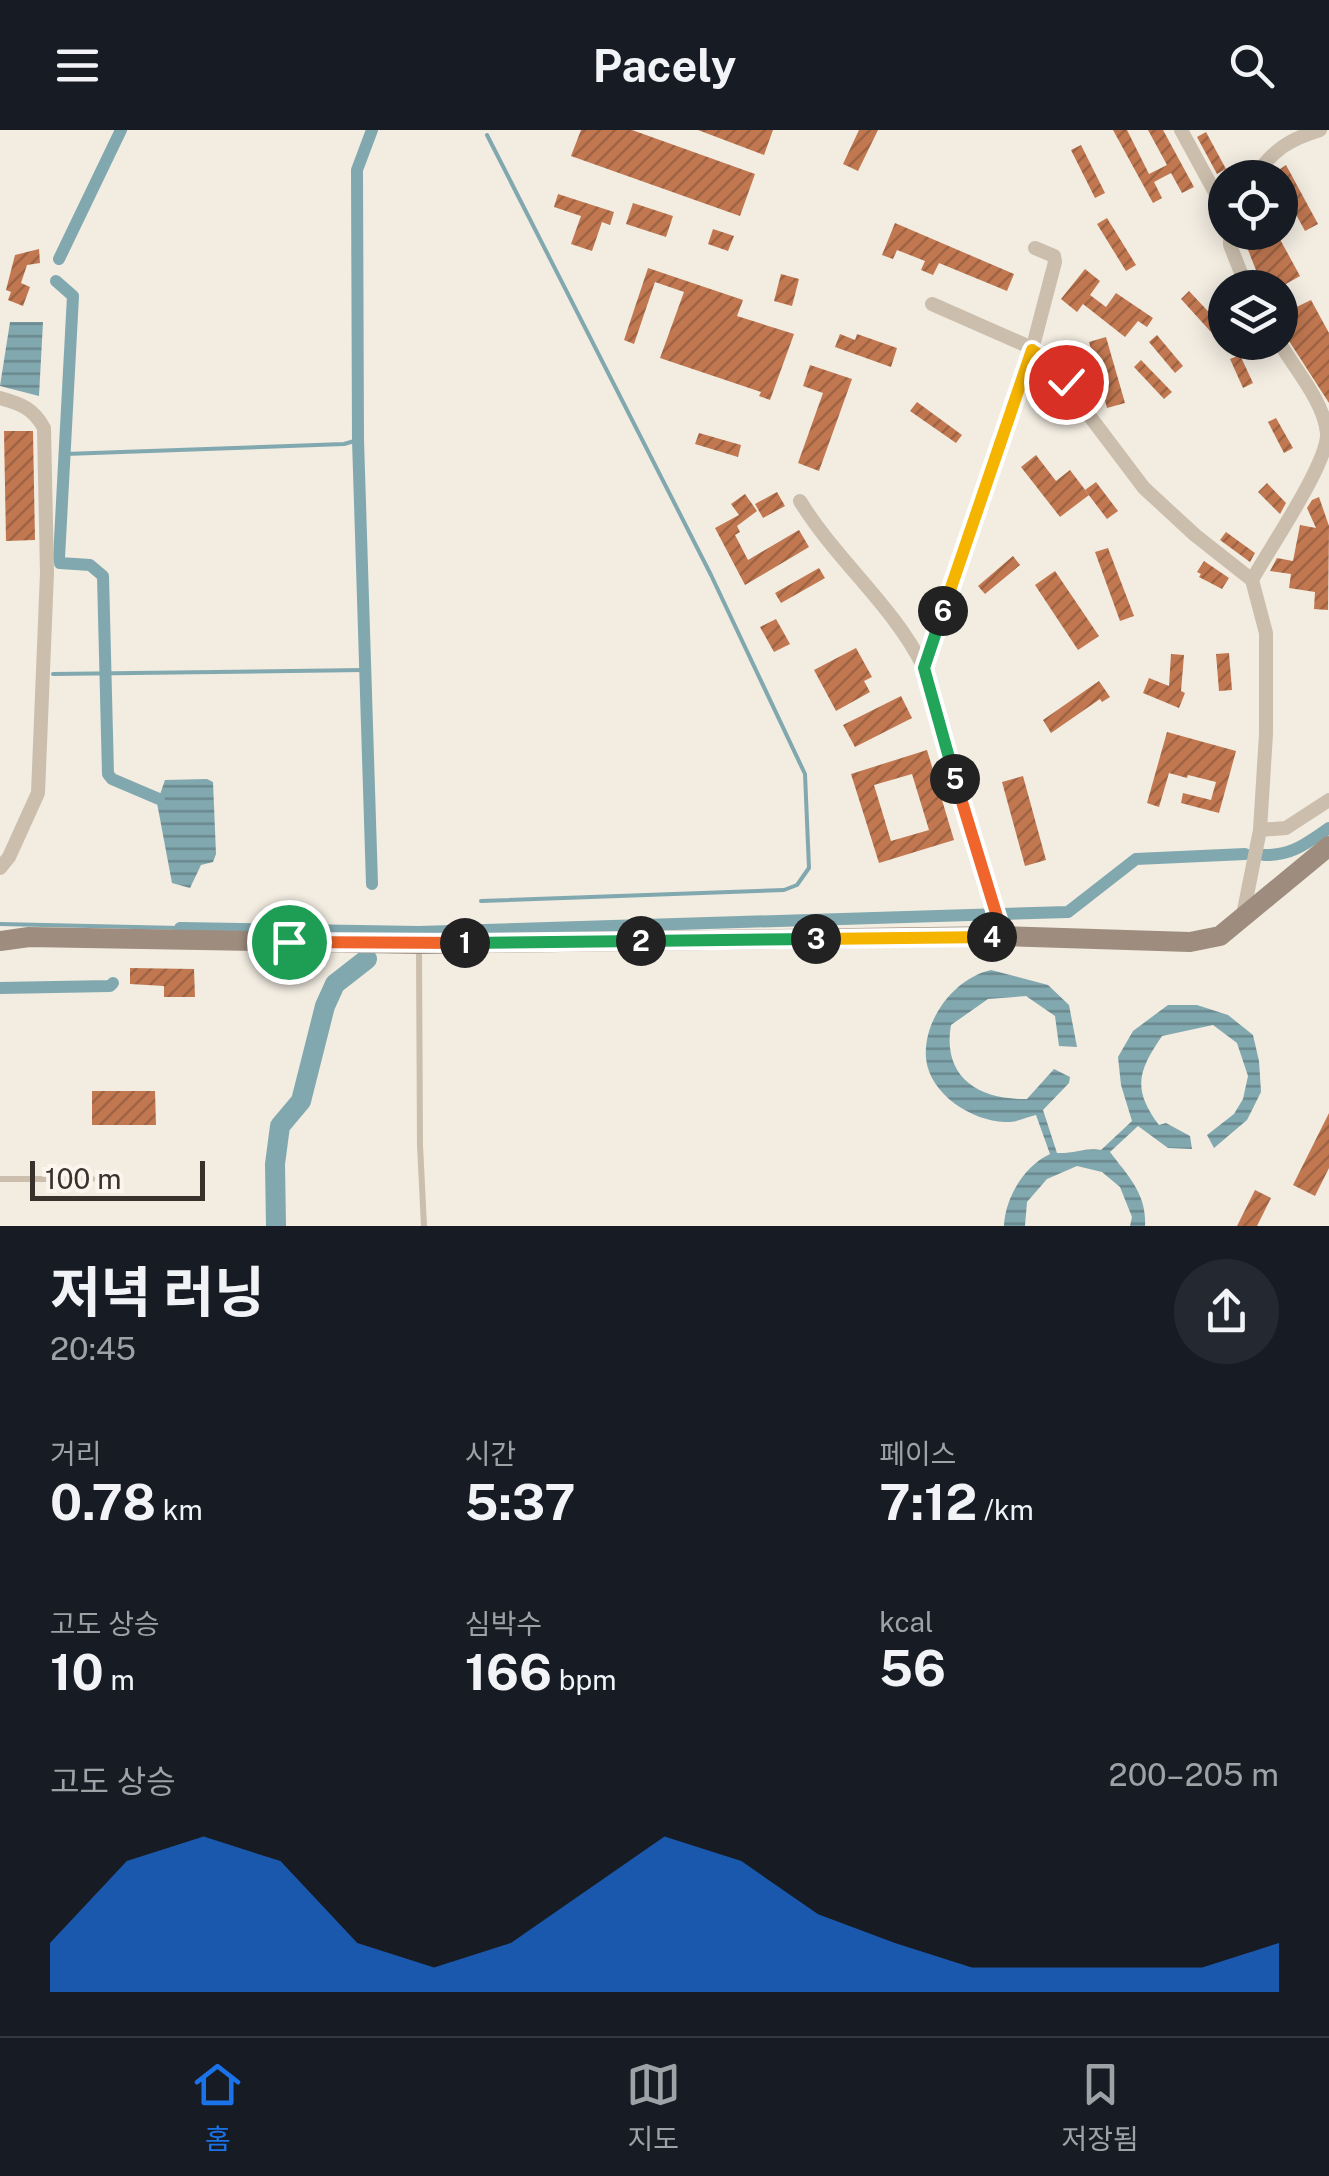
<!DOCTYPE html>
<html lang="ko">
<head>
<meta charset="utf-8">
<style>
  :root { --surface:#171b24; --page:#242831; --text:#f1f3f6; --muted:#9ea1a6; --line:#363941; --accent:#1a73e8 }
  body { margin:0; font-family:"Public Sans","Noto Sans KR",sans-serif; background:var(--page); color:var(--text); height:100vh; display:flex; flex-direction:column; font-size:38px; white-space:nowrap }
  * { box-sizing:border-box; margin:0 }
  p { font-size:32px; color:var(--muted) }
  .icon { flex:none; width:55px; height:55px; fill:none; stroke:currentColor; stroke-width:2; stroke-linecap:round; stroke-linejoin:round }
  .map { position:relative; height:1096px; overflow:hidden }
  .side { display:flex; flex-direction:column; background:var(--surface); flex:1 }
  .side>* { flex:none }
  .controls { position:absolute; left:1208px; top:30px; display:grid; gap:20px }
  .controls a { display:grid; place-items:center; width:90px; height:90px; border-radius:50%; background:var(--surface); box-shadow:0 5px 25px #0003; font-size:50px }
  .scale { position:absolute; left:30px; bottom:25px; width:175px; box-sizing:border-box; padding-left:10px; border:5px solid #39312b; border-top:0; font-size:28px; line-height:35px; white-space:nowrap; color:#39312b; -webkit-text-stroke:8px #faf6ee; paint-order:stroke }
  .pin { position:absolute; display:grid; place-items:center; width:85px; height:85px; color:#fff; margin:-42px; border:5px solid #fff; border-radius:50%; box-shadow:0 2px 10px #0007 }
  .km { position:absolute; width:50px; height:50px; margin:-25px; border-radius:50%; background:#222; color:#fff; font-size:28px; line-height:50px; text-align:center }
  .round { display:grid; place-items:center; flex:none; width:105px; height:105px; border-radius:52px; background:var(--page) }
  .head { display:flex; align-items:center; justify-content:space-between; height:170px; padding:0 50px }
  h1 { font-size:55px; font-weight:700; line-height:75px }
  .stats { display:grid; grid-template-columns:repeat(3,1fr); gap:15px; height:170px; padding:10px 50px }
  .stats div { display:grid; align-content:center }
  .stats b { font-size:50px; font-weight:700 }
  .stats small { font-size:28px; font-weight:400 }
  .stats p { font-size:28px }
  .chart { height:280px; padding:20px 50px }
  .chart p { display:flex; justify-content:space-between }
  .chart svg { width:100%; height:180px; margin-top:10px; fill:var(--accent); opacity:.7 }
  header { display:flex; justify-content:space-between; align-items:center; height:130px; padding:0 50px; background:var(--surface); font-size:45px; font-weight:700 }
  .tab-bar { display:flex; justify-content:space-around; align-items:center; height:140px; border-top:2px solid var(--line); background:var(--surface); font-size:28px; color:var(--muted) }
  .tab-bar a { display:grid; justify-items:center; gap:5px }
  .tab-bar .selected { color:var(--accent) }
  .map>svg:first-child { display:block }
  .water { fill:url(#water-rules) }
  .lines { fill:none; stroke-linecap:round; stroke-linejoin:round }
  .stream { stroke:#81a8af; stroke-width:4 }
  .canal { stroke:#81a8af; stroke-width:12 }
  .river { stroke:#81a8af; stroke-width:20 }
  .building { fill:url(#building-hatch); fill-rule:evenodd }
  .service { stroke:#cbbead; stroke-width:6 }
  .minor { stroke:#cbbead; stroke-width:14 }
  .secondary { stroke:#9e8d7e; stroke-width:20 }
  .split-1-casing { stroke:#fff; stroke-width:20 }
  .split-2-casing { stroke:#fff; stroke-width:20 }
  .split-3-casing { stroke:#fff; stroke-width:20 }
  .split-4-casing { stroke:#fff; stroke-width:20 }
  .split-5-casing { stroke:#fff; stroke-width:20 }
  .split-6-casing { stroke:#fff; stroke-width:20 }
  .split-7-casing { stroke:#fff; stroke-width:20 }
  .split-8-casing { stroke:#fff; stroke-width:20 }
  .split-1 { stroke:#f0652b; stroke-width:12 }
  .split-2 { stroke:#22a559; stroke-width:12 }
  .split-3 { stroke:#22a559; stroke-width:12 }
  .split-4 { stroke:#f5b400; stroke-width:12 }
  .split-5 { stroke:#f0652b; stroke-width:12 }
  .split-6 { stroke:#22a559; stroke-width:12 }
  .split-7 { stroke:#f5b400; stroke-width:12 }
  .split-8 { stroke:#f5b400; stroke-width:12 }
</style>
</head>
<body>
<header><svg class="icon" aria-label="menu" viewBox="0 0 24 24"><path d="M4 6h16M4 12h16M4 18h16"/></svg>Pacely<svg class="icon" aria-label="search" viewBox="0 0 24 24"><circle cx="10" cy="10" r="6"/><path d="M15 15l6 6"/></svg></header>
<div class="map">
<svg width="1329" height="1096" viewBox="0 0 1329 1096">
  <defs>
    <pattern id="water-rules" width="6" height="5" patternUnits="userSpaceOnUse" patternTransform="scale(2.5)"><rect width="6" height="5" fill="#81a8af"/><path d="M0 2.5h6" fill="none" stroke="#6b898f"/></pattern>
    <pattern id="building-hatch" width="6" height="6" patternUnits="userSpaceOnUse" patternTransform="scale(2.5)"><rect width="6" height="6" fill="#c17851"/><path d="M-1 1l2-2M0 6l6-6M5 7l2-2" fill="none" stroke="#9e6343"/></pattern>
  </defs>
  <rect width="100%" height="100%" fill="#f2ece1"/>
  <path class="water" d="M10,192H43L39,266L0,256Z
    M207,649L213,652L216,724L213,732L201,735L190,758L172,753L157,673L165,650Z
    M991,840L1048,855L1069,875L1077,917L1059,916L1055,886L1026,866L988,869L951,895C942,947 978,970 1027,969L1054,939L1070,947L1069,953L1043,980L1057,1023C1073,1024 1087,1017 1101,1020L1132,991L1121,955L1118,927L1133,901L1168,875H1197L1228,885L1253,905L1259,931L1261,962L1247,990L1214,1018L1207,1005L1234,984L1243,969L1248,946L1237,913L1213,895L1162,906C1138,941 1132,959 1159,995L1166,993L1190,1006L1192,1019L1168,1018L1138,996L1110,1022C1128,1046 1147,1064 1145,1096H1130L1132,1087L1120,1057L1102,1042L1077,1036L1047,1049L1027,1072L1025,1096H1004C1005,1068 1024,1036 1050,1024L1036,985C1027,987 1015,993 1005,992C972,991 929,964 926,928C923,889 955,848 991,840Z"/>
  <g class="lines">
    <path class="stream" d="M65,324L344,314L358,310
      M53,544L365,540
      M481,771L784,760L797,755L809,738L805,644L711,445L487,5
      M0,794L180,798"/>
    <path class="canal" d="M59,129L121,0
      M56,151L73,166L59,428L60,433L90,435L103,446L108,644L112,649L159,669
      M1264,725C1292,726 1307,713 1329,698
      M372,754L358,310L357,40L372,0
      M180,798L419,802L1068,782L1136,729L1245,724
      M0,858L110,856L113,853"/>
    <path class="river" d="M276,1096L275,1034L280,996L301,971L325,876L335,854L367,829"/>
  </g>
  <path class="building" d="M581,0H632L755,44L740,86L571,26Z
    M698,0H773L764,25Z
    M859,0H878L858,41L843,34Z
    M1113,0H1127L1149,44L1167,35L1148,0H1163L1194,57L1182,63L1171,43L1154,52L1162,68L1153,73Z
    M1206,2L1226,39L1217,44L1197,7Z
    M1081,15L1105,63L1095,68L1071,20Z
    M1286,35L1318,94L1305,101L1280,55V48H1267Z
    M558,64L614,82L610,95L602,92L592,121L571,114L581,86L554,77Z
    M633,73L673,86L666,107L626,94Z
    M1107,88L1136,135L1126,141L1097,94Z
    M895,93L1014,144L1007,161L939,133L933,145L921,140L925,131L897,120L893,129L882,125Z
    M713,99L734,106L728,121L708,114Z
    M1241,102H1276L1300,146L1279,158H1263Z
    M39,119L40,133L27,135L21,153L30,157L23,176L8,170L11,162L6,160L15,125Z
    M648,138L743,170L737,186L794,204L770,270L759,266L761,262L660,228L684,162L655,152L634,214L624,210Z
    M1085,139L1100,151L1090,165L1106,177L1116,163L1153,188L1147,197L1138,191L1125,207L1083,174L1077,182L1061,169Z
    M781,144L799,149L792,176L774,171Z
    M1189,161L1220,194L1211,202L1181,169Z
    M1311,170L1329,203V273L1280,197V185Z
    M840,204L855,210L857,204L897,218L891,237L835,217Z
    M1157,205L1183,236L1175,243L1149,212Z
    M1106,207L1125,273L1107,278L1089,212Z
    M1240,225L1253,253L1243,258L1230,229Z
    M1141,230L1172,262L1164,269L1134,237Z
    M810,235L852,249L819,341L798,333L823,263L803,256Z
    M917,272L962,305L956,313L910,281Z
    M1276,288L1293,318L1284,323L1268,292Z
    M4,301H33L35,410L6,411Z
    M699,303L741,315L738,327L695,314Z
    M1036,325L1056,351L1070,340L1089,365L1060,387L1021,337Z
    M1096,352L1118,381L1107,389L1085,360Z
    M1267,353L1286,373L1280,384L1258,362Z
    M777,362L785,376L763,388L755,374Z
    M745,364L757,381L737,396L740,402L735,405L748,430L799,400L809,417L745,455L715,398L739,385L731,374Z
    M1319,367L1329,396L1328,480L1314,479L1315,462L1289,458L1291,444L1270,441L1277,428L1293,431L1300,395L1316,398L1307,378L1312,370Z
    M1226,402L1255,423L1250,432L1220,410Z
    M1108,418L1134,486L1120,491L1095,422Z
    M1013,426L1020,435L985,464L978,456Z
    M1204,431L1229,448L1222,459L1199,447L1201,444L1197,442Z
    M819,438L825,448L781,473L775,463Z
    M1055,441L1099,506L1078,520L1035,455Z
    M776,489L790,514L774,522L760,497Z
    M856,518L872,547L864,551L870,562L836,581L814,540Z
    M1229,523L1232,560L1219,561L1216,524Z
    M1171,524L1184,525L1181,561L1185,563L1179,578L1143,563L1149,548L1169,556Z
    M1099,551L1110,567L1102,572L1100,569L1051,603L1043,590Z
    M901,566L912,588L855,617L843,595Z
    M1167,602L1236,621L1219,683L1181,673L1183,663L1211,670L1216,652L1188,645L1187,648L1169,643L1159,677L1147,673Z
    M927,620L954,710L879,733L851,644ZM912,644L929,700L891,711L874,655Z
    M1023,646L1046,730L1025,736L1002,652Z
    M130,838L194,839L195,867H164V856L130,854Z
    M92,961H155L156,995H92Z
    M1329,983V1038L1315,1066L1293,1055Z
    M1255,1060L1271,1068L1257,1096H1237Z"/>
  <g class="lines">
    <path class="service" d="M419,820L420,1015L424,1096
      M0,1049H92"/>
    <path class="minor" d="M1181,0L1225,81
      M1254,48C1272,20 1290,9 1320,0
      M1230,102V115L1247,158
      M932,174L1023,214L1045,227L1144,358L1195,405L1252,450
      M1279,212C1295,239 1324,272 1327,303C1329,332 1269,419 1252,450L1266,503V604L1260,700L1286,698L1329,670
      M0,268C21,274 33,278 44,298L47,443L38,663L9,727L0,738
      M800,371C836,430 894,476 924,538
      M1242,790L1260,700
      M1003,806L924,538L1032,220L1055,132L1054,126L1035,118"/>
    <path class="secondary" d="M0,811L29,807L419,814L1003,806L1190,812L1220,806L1329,716"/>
  </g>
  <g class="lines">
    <g class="split-1-casing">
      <path id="split-1" d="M289,812L465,813"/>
    </g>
    <g class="split-2-casing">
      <path id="split-2" d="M465,813L641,811"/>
    </g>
    <g class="split-3-casing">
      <path id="split-3" d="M641,811L816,809"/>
    </g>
    <g class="split-4-casing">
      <path id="split-4" d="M816,809L992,807"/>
    </g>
    <g class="split-5-casing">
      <path id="split-5" d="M955,649L1003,806L992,807"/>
    </g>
    <g class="split-6-casing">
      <path id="split-6" d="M943,481L924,538L955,649"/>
    </g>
    <g class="split-7-casing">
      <path id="split-7" d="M943,481L1000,314"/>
    </g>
    <g class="split-8-casing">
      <path id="split-8" d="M1000,314L1032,220L1044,228L1066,252"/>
    </g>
    <use href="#split-1" class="split-1"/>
    <use href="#split-2" class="split-2"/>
    <use href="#split-3" class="split-3"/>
    <use href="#split-4" class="split-4"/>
    <use href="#split-5" class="split-5"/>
    <use href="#split-6" class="split-6"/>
    <use href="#split-7" class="split-7"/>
    <use href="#split-8" class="split-8"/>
  </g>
</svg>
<div class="controls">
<a><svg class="icon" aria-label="locate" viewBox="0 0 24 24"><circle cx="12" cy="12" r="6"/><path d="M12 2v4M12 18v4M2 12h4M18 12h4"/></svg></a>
<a><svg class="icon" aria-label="layers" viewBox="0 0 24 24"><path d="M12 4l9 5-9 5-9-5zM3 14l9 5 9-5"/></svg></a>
</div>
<div class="scale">100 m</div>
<div class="pin" style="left:289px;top:812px;background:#1e9e55"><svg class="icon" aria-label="arrive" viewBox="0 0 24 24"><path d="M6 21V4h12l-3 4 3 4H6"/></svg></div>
<div class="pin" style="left:1066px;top:252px;background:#d93025"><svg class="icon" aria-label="check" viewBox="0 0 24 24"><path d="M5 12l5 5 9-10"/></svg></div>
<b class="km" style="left:465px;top:813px">1</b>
<b class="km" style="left:641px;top:811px">2</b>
<b class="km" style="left:816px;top:809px">3</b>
<b class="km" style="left:992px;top:807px">4</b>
<b class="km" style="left:955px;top:649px">5</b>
<b class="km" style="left:943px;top:481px">6</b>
</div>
<section class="side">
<div class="head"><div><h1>저녁 러닝</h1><p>20:45</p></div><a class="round"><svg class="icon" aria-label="share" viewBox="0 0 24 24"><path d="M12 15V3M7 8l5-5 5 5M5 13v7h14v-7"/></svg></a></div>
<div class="stats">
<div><p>거리</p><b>0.78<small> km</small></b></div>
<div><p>시간</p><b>5:37</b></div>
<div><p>페이스</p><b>7:12<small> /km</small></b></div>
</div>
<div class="stats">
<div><p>고도 상승</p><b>10<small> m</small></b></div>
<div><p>심박수</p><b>166<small> bpm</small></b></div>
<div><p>kcal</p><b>56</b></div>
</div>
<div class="chart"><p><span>고도 상승</span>200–205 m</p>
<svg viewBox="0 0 160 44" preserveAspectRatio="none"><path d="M0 44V32L10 12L20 6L30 12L40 32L50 38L60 32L70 19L80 6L90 12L100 25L110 32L120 38L130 38L140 38L150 38L160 32V44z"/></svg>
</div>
</section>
<nav class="tab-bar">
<a class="selected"><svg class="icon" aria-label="home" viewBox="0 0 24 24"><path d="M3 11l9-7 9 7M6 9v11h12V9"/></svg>홈</a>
<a><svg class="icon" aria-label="map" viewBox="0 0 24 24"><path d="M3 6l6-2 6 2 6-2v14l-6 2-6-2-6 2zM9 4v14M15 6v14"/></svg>지도</a>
<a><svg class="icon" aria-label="saved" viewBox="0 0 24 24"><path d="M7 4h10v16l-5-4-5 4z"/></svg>저장됨</a>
</nav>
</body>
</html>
